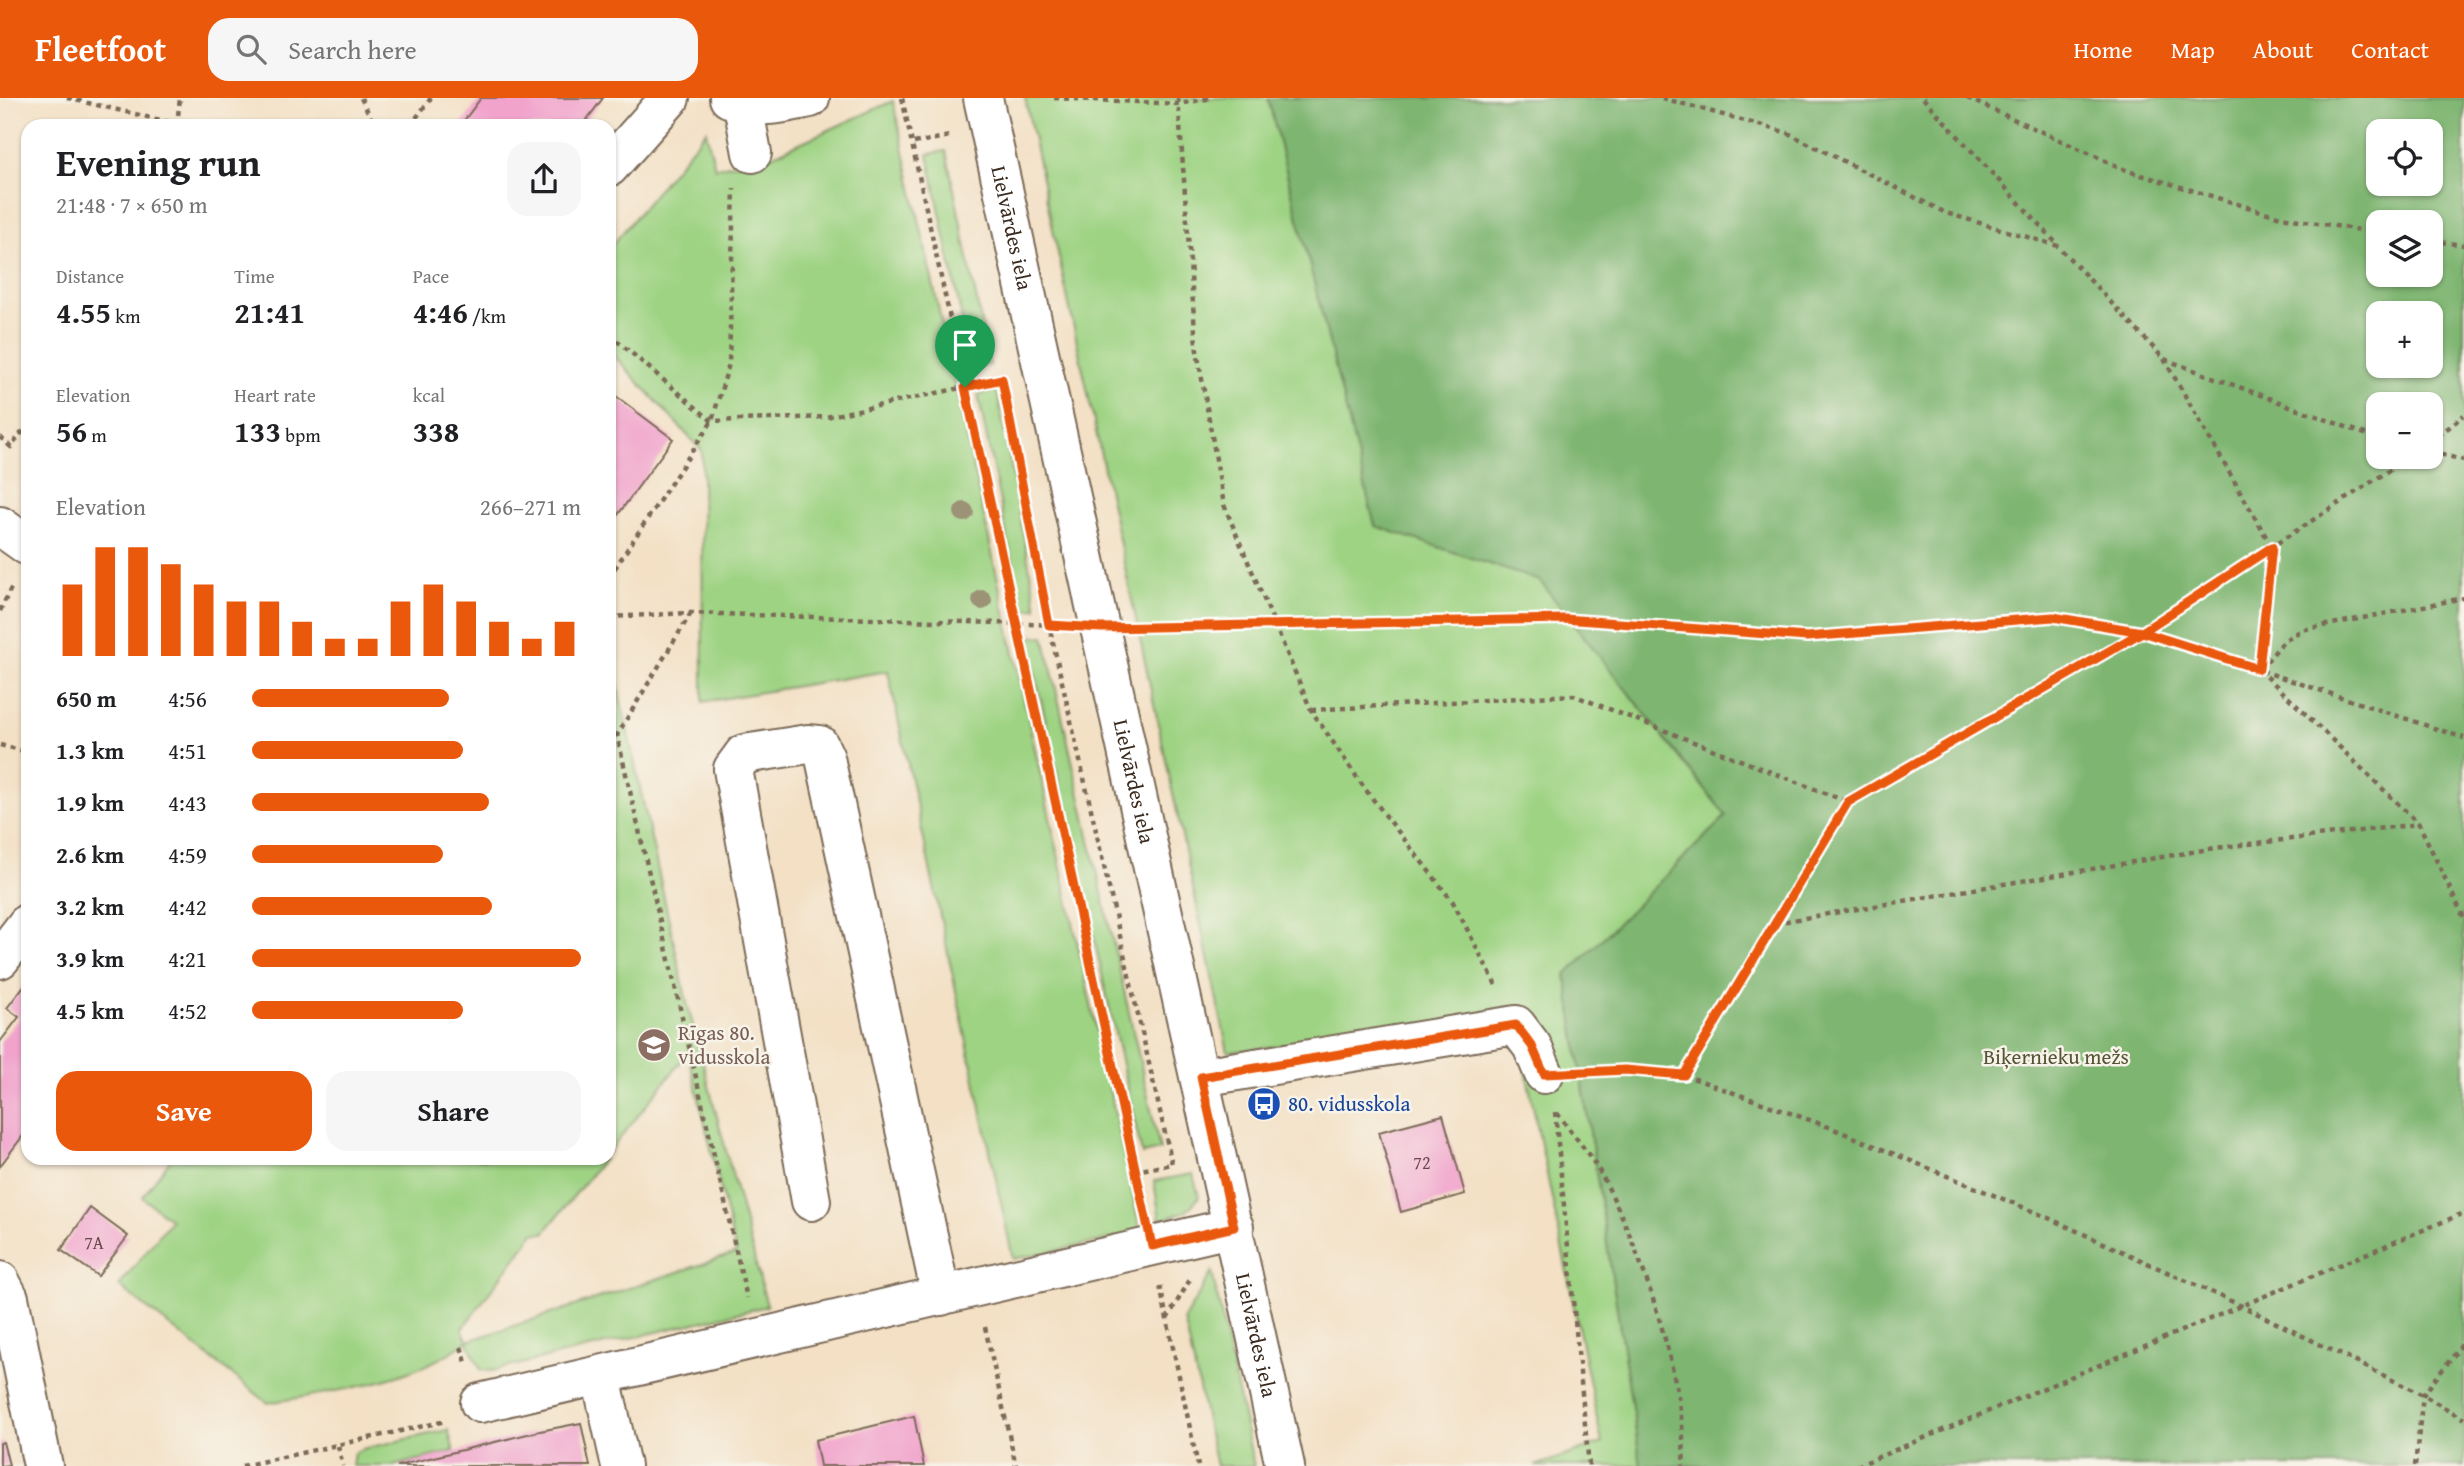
<!DOCTYPE html>
<html lang="en">
<head>
<meta charset="utf-8">
<style>
  :root { --surface:#fff; --page:#f6f6f6; --text:#202124; --muted:#757577; --accent:#ea580c }
  body { margin:0; font-family:"Gentium Book Plus",serif; background:var(--page); color:var(--text); height:100vh; display:flex; flex-direction:column; font-size:26px; white-space:nowrap }
  * { box-sizing:border-box; margin:0 }
  p { font-size:23px; color:var(--muted) }
  .icon { flex:none; width:38px; height:38px; fill:none; stroke:currentColor; stroke-width:2; stroke-linecap:round; stroke-linejoin:round }
  .map { position:relative; flex:1; overflow:hidden }
  .drawer { position:absolute; left:21px; top:21px; width:595px; height:1046px; display:flex; flex-direction:column; background:var(--surface); border-radius:21px; box-shadow:0 2px 5px #0004 }
  .drawer>* { flex:none }
  .buttons { position:absolute; left:2366px; top:21px; display:grid; gap:14px }
  .buttons a { display:grid; place-items:center; width:77px; height:77px; border-radius:14px; background:var(--surface); box-shadow:0 2px 5px #0004; font-size:35px }
  .pin { position:absolute; display:grid; place-items:center; width:60px; height:60px; color:#fff; margin:-72px -30px; border-radius:50% 50% 50% 0; rotate:-45deg; box-shadow:0 0 7px #0007 }
  .pin .icon { rotate:45deg }
  .round { display:grid; place-items:center; flex:none; width:74px; height:74px; border-radius:21px; background:var(--page) }
  .summary { display:flex; align-items:center; justify-content:space-between; height:119px; padding:0 35px }
  h1 { font-size:38px; font-weight:600; line-height:52px }
  .stats { display:grid; grid-template-columns:repeat(3,1fr); gap:10px; height:119px; padding:7px 35px }
  .stats div { display:grid; align-content:center }
  .stats b { font-size:30px; font-weight:600 }
  .stats small { font-size:19px; font-weight:400 }
  .stats p { font-size:19px }
  .chart { height:196px; padding:14px 35px }
  .chart p { display:flex; justify-content:space-between }
  .chart svg { width:100%; height:126px; margin-top:7px; stroke:var(--accent); stroke-width:6 }
  .button { display:flex; gap:14px; margin-top:auto; padding:14px 35px }
  .button a { flex:1; height:80px; border-radius:21px; background:var(--accent); color:#fff; font-size:28px; font-weight:600; line-height:80px; text-align:center }
  .button a+a { background:var(--page); color:var(--text) }
  ul { padding:0 35px; list-style:none; font-size:23px }
  li { display:grid; grid-template-columns:112px 84px 1fr; align-items:center; height:52px }
  li i { height:18px; border-radius:9px; background:var(--accent) }
  header { display:flex; align-items:center; gap:42px; box-sizing:border-box; height:98px; padding:0 35px; background:var(--accent); color:#fff }
  header strong { font-size:33px }
  nav { display:flex; gap:38px; margin-inline-start:auto; font-size:24px }
  .search { width:490px; height:63px; background:var(--page); display:flex; align-items:center; gap:18px; box-sizing:border-box; padding:0 24px; border-radius:21px; color:var(--muted); font-size:26px }
  .map>svg:first-child { display:block }
  .green { fill:#9ed383; stroke:#6c7e50; stroke-width:2 }
  .forest { fill:#7eb571; stroke:#5c7048; stroke-width:2; fill-rule:evenodd }
  .building { fill:#f1a3cc }
  .lines { fill:none; stroke-linecap:round; stroke-linejoin:round }
  .minor-casing { stroke:#7b6a58; stroke-width:42 }
  .path { stroke:#7b6a58; stroke-width:4.5; stroke-dasharray:5 5; stroke-linecap:butt }
  .minor { stroke:#fff; stroke-width:38 }
  .tree { fill:#9c9377 }
  .route-casing { stroke:#fff; stroke-width:14 }
  .route { stroke:#ea580c; stroke-width:9 }
  .labels { text-anchor:middle; stroke-width:5; stroke-linejoin:round; paint-order:stroke }
  .number-label { font-size:18px; fill:#68484a }
  .street-label { font-size:21px; fill:#3b2a1e; stroke:#f7f3e8 }
  .education-label { font-size:21px; fill:#785e54; stroke:#f7f3e8; text-anchor:start }
  .park-label { font-size:21px; fill:#545437; stroke:#f7f3e8 }
  .transit-label { font-size:21px; fill:#164399; stroke:#f7f3e8; text-anchor:start }
</style>
</head>
<body>
<header>
<strong>Fleetfoot</strong>
<div class="search"><svg class="icon" aria-label="search" viewBox="0 0 24 24"><circle cx="10" cy="10" r="6"/><path d="M15 15l6 6"/></svg>Search here</div>
<nav><a>Home</a><a>Map</a><a>About</a><a>Contact</a></nav>
</header>
<div class="map">
<svg width="2464" height="1368" viewBox="0 0 2464 1368">
  <rect width="100%" height="100%" fill="#f7f3e8"/>
  <filter id="ink" filterUnits="userSpaceOnUse"><feTurbulence type="fractalNoise" baseFrequency=".0143" numOctaves="2"/><feDisplacementMap in="SourceGraphic" scale="14" xChannelSelector="R" yChannelSelector="G"/><feConvolveMatrix kernelMatrix="1 2 1 2 8 2 1 2 1" color-interpolation-filters="sRGB"/></filter>
  <filter id="wash" filterUnits="userSpaceOnUse"><feTurbulence type="fractalNoise" baseFrequency=".00686" numOctaves="4" result="noise"/><feDisplacementMap in="SourceGraphic" scale="28" xChannelSelector="R" yChannelSelector="G"/><feGaussianBlur stdDeviation="1.57" result="paint"/><feColorMatrix in="noise" values="0 0 0 0 0 0 0 0 0 0 0 0 0 0 0 0 0 1.4 0 .05"/><feComposite in="paint" operator="in"/></filter>
  <g filter="url(#wash)">
    <rect width="100%" height="100%" fill="#f3e0c5"/>
    <path class="green" d="M1025,0H1268L1375,427L1540,483L1726,718L1566,877L1641,1368H1535L1602,1345L1515,920L1228,954Z
      M893,3L1141,1135L1013,1161L888,573L703,604L702,353L609,252V151L706,33L715,70L771,58Z
      M946,53L990,267L972,270L928,56Z
      M997,293L1037,510L1022,511L978,297Z
      M1044,538L1160,1052L1142,1056L1027,539Z
      M616,580L687,905L767,1208L491,1273L481,1272L467,1243C415,1284 332,1294 268,1305L119,1188L171,1122L142,1099L171,1061H604L544,1135H534L462,1231L468,1243L736,1155L688,955L609,1054V582Z
      M1193,1076L1199,1099L1187,1113L1160,1122L1154,1083Z
      M1212,1174L1254,1368H1216L1184,1221Z
      M448,1332L454,1353L393,1368H352L354,1355L362,1351Z"/>
    <path class="forest" d="M1268,0H2464V1368H1641L1566,877L1726,718L1540,483L1375,428ZM2378,33H2431V86H2378ZM2378,124H2431V177H2378ZM2378,215H2431V268H2378ZM2378,306H2431V359H2378Z"/>
    <g id="blocks">
      <path class="building" d="M481,0H603L582,28H460Z
        M609,293L673,341L609,429Z
        M23,889L28,893V1031L0,1068V944L19,919L7,910Z
        M1443,1017L1465,1096L1401,1114L1379,1034Z
        M90,1110L128,1138L98,1178L61,1152Z
        M914,1318L924,1368H820L815,1342Z
        M581,1325L590,1368H397L540,1333Z
        M3,1344L9,1367L0,1368V1345Z"/>
    </g>
  </g>
  <g filter="url(#ink)">
    <use href="#blocks" fill-opacity="0" stroke="#7b6a58" stroke-width="2"/>
    <g class="lines">
      <g class="minor-casing">
        <g id="minor">
          <path d="M729,0C757,13 780,6 810,0"/>
          <path id="s1" d="M983,0L1285,1368"/>
          <path d="M743,7L752,55"/>
          <path d="M609,69L670,0"/>
          <path d="M0,428L28,448"/>
          <path d="M0,861L28,825"/>
          <path d="M1201,979L1516,927L1532,948L1544,976"/>
          <path d="M811,1103L733,671L744,656L808,646L819,647L825,660L941,1198"/>
          <path d="M0,1183L9,1200L43,1368"/>
          <path d="M601,1279L621,1368"/>
          <path d="M480,1305L1234,1129"/>
        </g>
      </g>
      <path class="path" d="M67,0L186,28
        M361,0L375,28
        M902,0L1144,1111
        M1054,0L1179,6L1211,0
        M1178,0L1196,247L1224,407L1311,612L1365,691L1453,804L1497,889
        M1662,0L1788,35L1946,115L2058,148L2164,261L2378,341
        M1923,0L2058,147
        M1967,0L2128,73L2281,119L2378,135
        M177,27L180,0
        M410,28L431,0
        M914,45L950,38
        M2431,143L2464,147
        M609,236L712,323L826,319L1002,281
        M2164,261L2272,449L2259,571L2419,726L2464,820
        M0,339L11,349L28,326
        M2431,344L2464,317
        M2431,354L2464,362
        M1016,357L1049,527L1172,1066L1136,1073
        M609,479L712,323L729,266L734,90
        M0,513L13,486
        M691,515L617,637L747,1200
        M609,519L691,515L1059,527
        M1141,529L1564,521L1807,539L2053,519L2142,533L2464,640
        M2260,571L2285,542L2302,532L2464,500
        M1311,612L1573,597L1848,704
        M0,647L28,654
        M1775,825L2215,750L2419,726
        M1584,974L1625,972L1684,977L1829,1029L2044,1118L2244,1209L2423,1297L2464,1321
        M1684,977L1848,704L2142,533L2410,359
        M1555,1014L1589,1368
        M1557,1015C1572,1035 1589,1055 1601,1076C1639,1145 1689,1290 1683,1368
        M1160,1188L1198,1368
        M1167,1221L1191,1180
        M985,1229L1016,1368
        M461,1249L467,1267
        M338,1348L343,1368
        M242,1368L446,1323
        M1857,1368L2464,1115
        M2415,1368L2423,1297L2464,1244"/>
      <use href="#minor" class="minor"/>
    </g>
    <g class="tree">
      <circle cx="964" cy="414" r="10"/>
      <circle cx="982" cy="502" r="10"/>
    </g>
  </g>
  <g class="lines" filter="url(#ink)">
    <g class="route-casing">
      <path id="route" d="M965,289L1152,1148L1234,1129L1201,979L1516,927L1532,948L1544,976L1625,972L1684,977L1848,704L2142,534L2259,571L2272,449L2142,534L2053,519L1807,539L1564,521L1102,530L1049,527L1002,281L965,289"/>
    </g>
    <use href="#route" class="route"/>
  </g>
  <defs>
    <g id="school-disc" transform="scale(1.75)"><circle r="9.5" fill="#8d6e63" stroke="#f7f3e8"/><path d="M0-5L7-2L0 1L-7-2ZM-4 1L0 2.5L4 1V4Q0 6-4 4Z" fill="#fff"/></g>
    <g id="bus-disc" transform="scale(1.75)"><circle r="9.5" fill="#1a4fb4" stroke="#f7f3e8"/><path d="M-5-6H5V4H4V6H2V4H-2V6H-4V4H-5ZM-3.5-4V0h7V-4ZM-3.5 1.2v1.5H-2V1.2ZM2 1.2v1.5H3.5V1.2Z" fill="#fff"/></g>
  </defs>
  <g fill-rule="evenodd">
    <use href="#school-disc" x="654" y="947"/>
    <use href="#bus-disc" x="1264" y="1006"/>
  </g>
  <g class="labels">
    <g class="number-label">
      <text x="1422" y="1071">72</text>
      <text x="94" y="1151">7A</text>
    </g>
    <g class="street-label">
      <text dy="7" stroke="none"><textPath href="#s1" startOffset="133">Lielvārdes iela</textPath></text>
      <text dy="7" stroke="none"><textPath href="#s1" startOffset="700">Lielvārdes iela</textPath></text>
      <text dy="7" stroke="none"><textPath href="#s1" startOffset="1267">Lielvārdes iela</textPath></text>
    </g>
    <g class="education-label">
      <text x="678" y="942">Rīgas 80.<tspan x="678" dy="24">vidusskola</tspan></text>
    </g>
    <g class="park-label">
      <text x="2056" y="966">Biķernieku mežs</text>
    </g>
    <g class="transit-label">
      <text x="1288" y="1013">80. vidusskola</text>
    </g>
  </g>
</svg>
<div class="buttons">
<a><svg class="icon" aria-label="locate" viewBox="0 0 24 24"><circle cx="12" cy="12" r="6"/><path d="M12 2v4M12 18v4M2 12h4M18 12h4"/></svg></a>
<a><svg class="icon" aria-label="layers" viewBox="0 0 24 24"><path d="M12 4l9 5-9 5-9-5zM3 14l9 5 9-5"/></svg></a>
<a>+</a>
<a>−</a>
</div>
<div class="pin" style="left:965px;top:289px;background:#1e9e55"><svg class="icon" aria-label="arrive" viewBox="0 0 24 24"><path d="M6 21V4h12l-3 4 3 4H6"/></svg></div>
<section class="drawer">
<div class="summary"><div><h1>Evening run</h1><p>21:48 · 7 × 650 m</p></div><a class="round"><svg class="icon" aria-label="share" viewBox="0 0 24 24"><path d="M12 15V3M7 8l5-5 5 5M5 13v7h14v-7"/></svg></a></div>
<div class="stats">
<div><p>Distance</p><b>4.55<small> km</small></b></div>
<div><p>Time</p><b>21:41</b></div>
<div><p>Pace</p><b>4:46<small> /km</small></b></div>
</div>
<div class="stats">
<div><p>Elevation</p><b>56<small> m</small></b></div>
<div><p>Heart rate</p><b>133<small> bpm</small></b></div>
<div><p>kcal</p><b>338</b></div>
</div>
<div class="chart"><p><span>Elevation</span>266–271 m</p>
<svg viewBox="0 0 160 44" preserveAspectRatio="none"><path d="M5 44V19M15 44V6M25 44V6M35 44V12M45 44V19M55 44V25M65 44V25M75 44V32M85 44V38M95 44V38M105 44V25M115 44V19M125 44V25M135 44V32M145 44V38M155 44V32"/></svg>
</div>
<ul>
<li><b>650 m</b>4:56<i style="width:60%"></i></li>
<li><b>1.3 km</b>4:51<i style="width:64%"></i></li>
<li><b>1.9 km</b>4:43<i style="width:72%"></i></li>
<li><b>2.6 km</b>4:59<i style="width:58%"></i></li>
<li><b>3.2 km</b>4:42<i style="width:73%"></i></li>
<li><b>3.9 km</b>4:21<i style="width:100%"></i></li>
<li><b>4.5 km</b>4:52<i style="width:64%"></i></li>
</ul>
<div class="button"><a>Save</a><a>Share</a></div>
</section>
</div>
</body>
</html>
